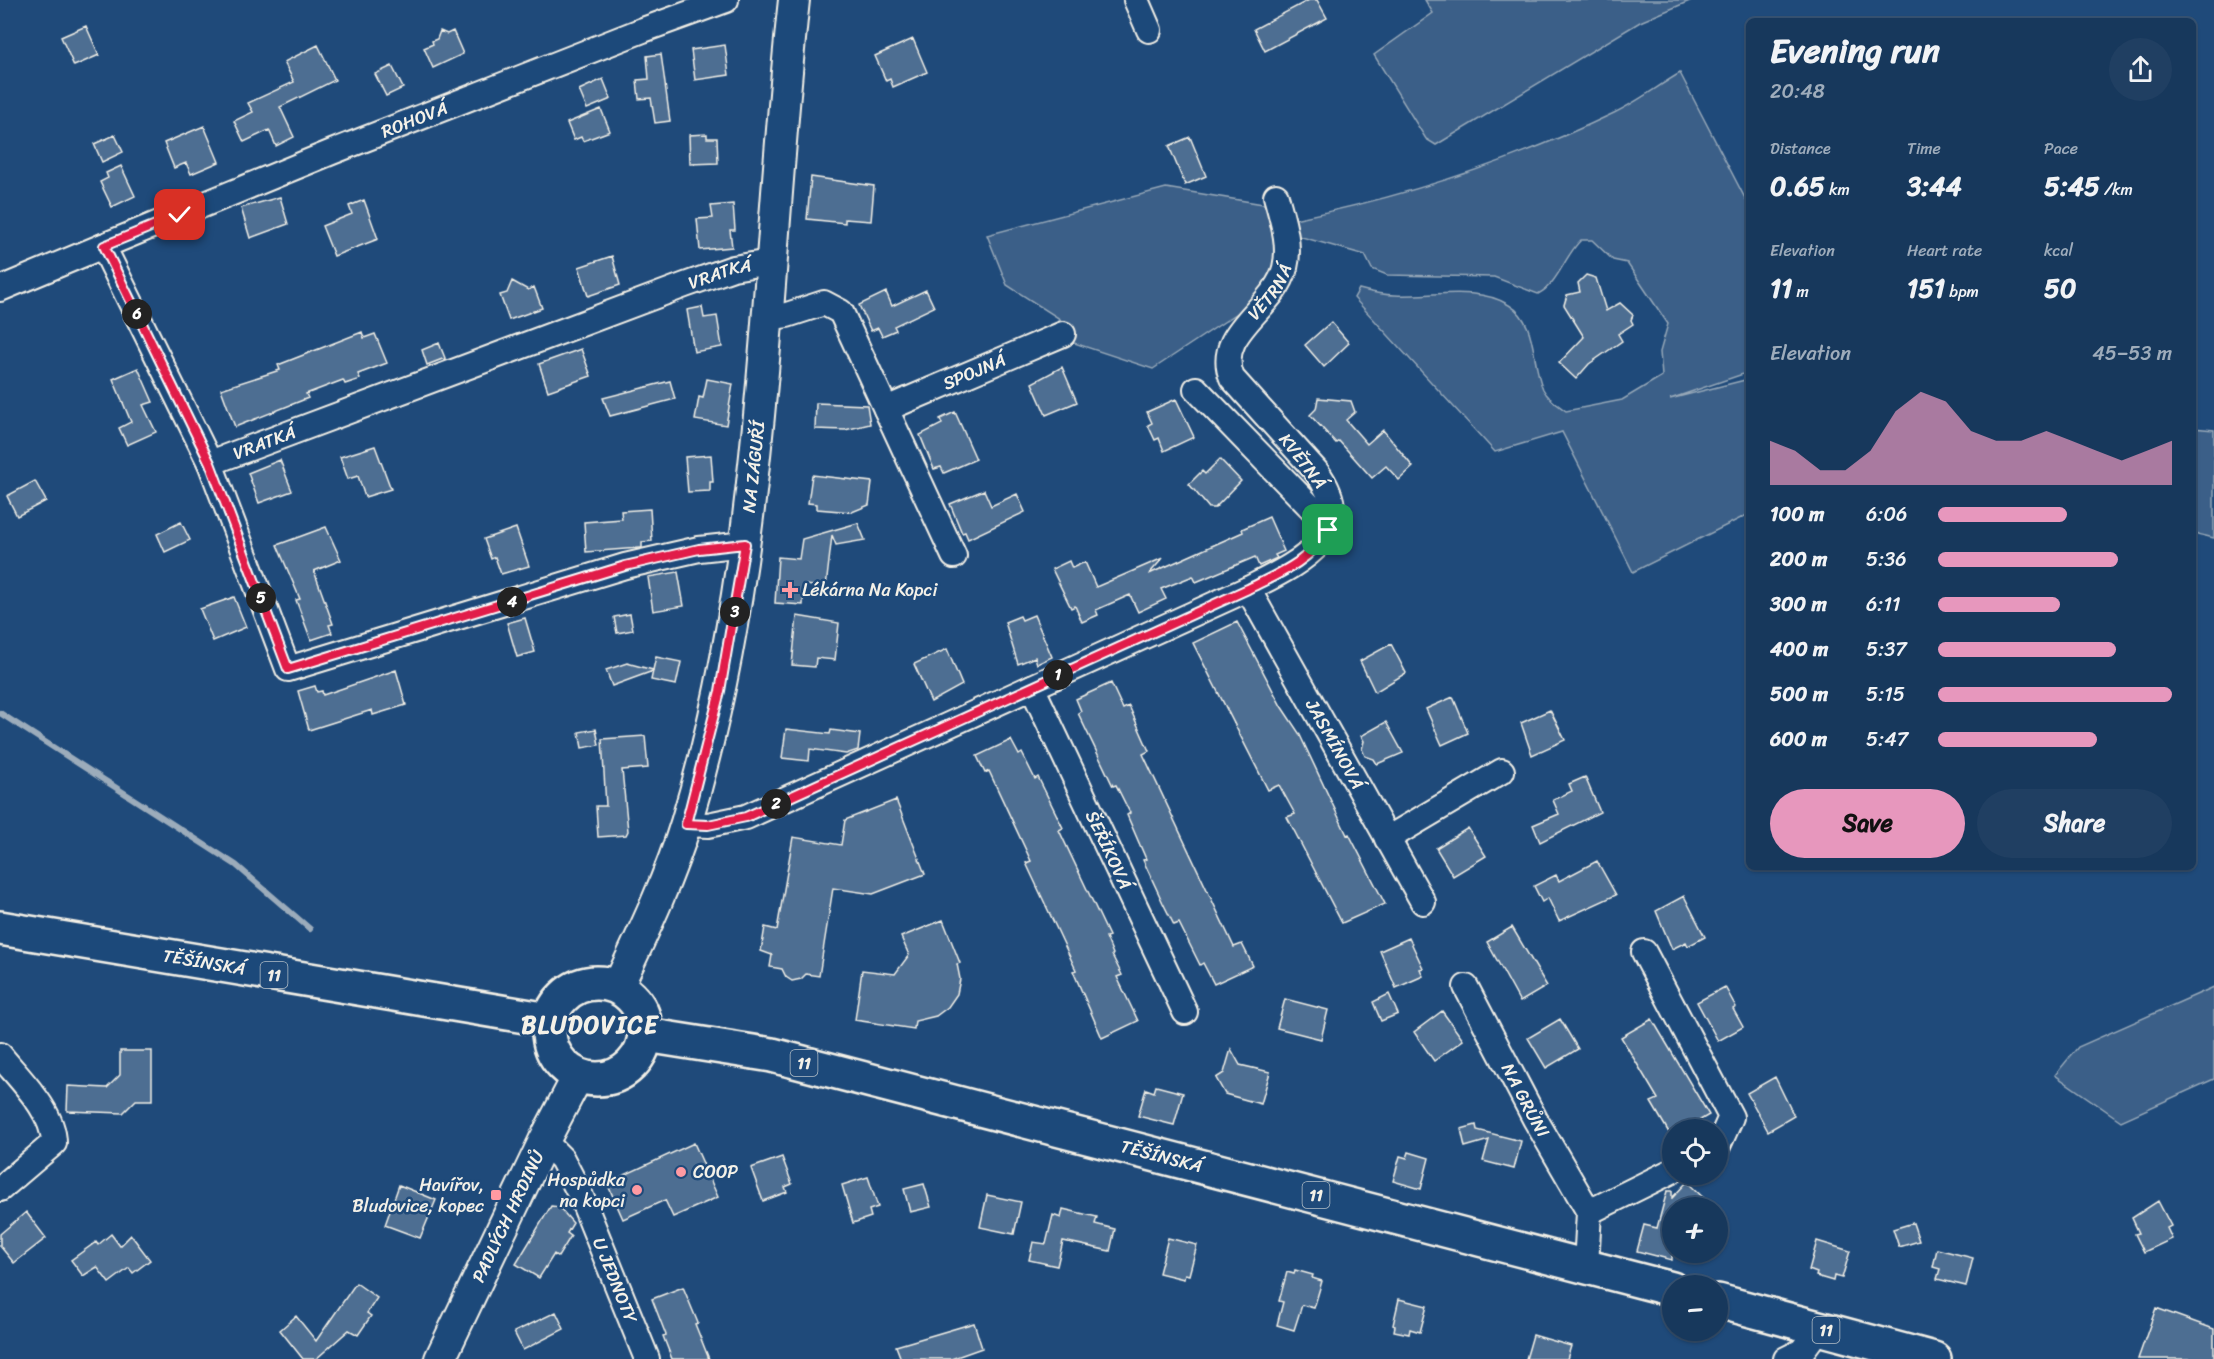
<!DOCTYPE html>
<html lang="en">
<head>
<meta charset="utf-8">
<style>
  :root { --surface:#17385c; --page:#203f62; --text:#f1f3f6; --muted:#9eacbb; --line:#365272; --accent:#e797bd }
  body { margin:0; font-family:Sriracha,sans-serif; background:var(--page); color:var(--text); height:100vh; display:flex; flex-direction:column; font-size:22px; white-space:nowrap }
  * { box-sizing:border-box; margin:0 }
  p { font-size:20px; color:var(--muted) }
  .icon { flex:none; width:33px; height:33px; fill:none; stroke:currentColor; stroke-width:2; stroke-linecap:round; stroke-linejoin:round }
  .map { position:relative; flex:1; overflow:hidden }
  .side { position:absolute; left:1746px; top:18px; width:450px; height:852px; display:flex; flex-direction:column; background:var(--surface); border-radius:9px; box-shadow:0 2px 4px #0004,0 0 0 2px var(--line) }
  .side>* { flex:none }
  .tools { position:absolute; left:1662px; top:1119px; display:grid; gap:12px }
  .tools a { display:grid; place-items:center; width:66px; height:66px; border-radius:50%; background:var(--surface); box-shadow:0 2px 4px #0004,0 0 0 2px var(--line); font-size:30px }
  .pin { position:absolute; display:grid; place-items:center; width:51px; height:51px; color:#fff; margin:-26px; border-radius:12px; box-shadow:0 3px 9px #0006 }
  .km { position:absolute; width:30px; height:30px; margin:-15px; border-radius:50%; background:#222; color:#fff; font-size:16px; line-height:30px; text-align:center }
  .round { display:grid; place-items:center; flex:none; width:63px; height:63px; border-radius:32px; background:var(--page) }
  .summary { display:flex; align-items:center; justify-content:space-between; height:102px; padding:0 24px }
  h1 { font-size:33px; font-weight:700; line-height:45px }
  .metrics { display:grid; grid-template-columns:repeat(3,1fr); gap:9px; height:102px; padding:6px 24px }
  .metrics div { display:grid; align-content:center }
  .metrics b { font-size:26px; font-weight:700 }
  .metrics small { font-size:16px; font-weight:400 }
  .metrics p { font-size:16px }
  .chart { height:168px; padding:12px 24px }
  .chart p { display:flex; justify-content:space-between }
  .chart svg { width:100%; height:108px; margin-top:6px; fill:var(--accent); opacity:.7 }
  .cta { display:flex; gap:12px; margin-top:auto; padding:12px 24px }
  .cta a { flex:1; height:69px; border-radius:36px; background:var(--accent); color:#111; font-size:24px; font-weight:700; line-height:69px; text-align:center }
  .cta a+a { background:var(--page); color:var(--text) }
  ul { padding:0 24px; list-style:none; font-size:20px }
  li { display:grid; grid-template-columns:96px 72px 1fr; align-items:center; height:45px }
  li i { height:15px; border-radius:8px; background:var(--accent) }
  .map>svg:first-child { display:block }
  .green { fill:#3a5f88; stroke:#97a8b8; stroke-width:1.5 }
  .lines { fill:none; stroke-linecap:round; stroke-linejoin:round }
  .stream { stroke:#9cacbb; stroke-width:6 }
  .building { fill:#4d6e92; stroke:#f4f1e8; stroke-width:1.5 }
  .minor-casing { stroke:#f4f1e8; stroke-width:28 }
  .tertiary-casing { stroke:#f4f1e8; stroke-width:34 }
  .primary-casing { stroke:#f4f1e8; stroke-width:38 }
  .minor { stroke:#1f4a7a; stroke-width:24 }
  .tertiary { stroke:#1f4a7a; stroke-width:30 }
  .primary { stroke:#1f4a7a; stroke-width:33 }
  .route-casing { stroke:#fff; stroke-width:12 }
  .route { stroke:#e11d48; stroke-width:8 }
  .poi-dot { fill:#ff9aa2; stroke:#1f4a7a; stroke-width:2 }
  .labels { text-anchor:middle; stroke-width:5; stroke-linejoin:round; paint-order:stroke }
  .shield { fill:#1f4a7a; stroke:#b4bfc7; stroke-width:1.5 }
  .shield-label { font-size:16px; font-weight:bold; fill:#f4f1e8 }
  .street-label { font-size:18px; fill:#f4f1e8; stroke:#1f4a7a }
  .poi-label { font-size:18px; fill:#f4f1e8; stroke:#1f4a7a; text-anchor:start }
  .district-label { font-size:24px; font-weight:bold; letter-spacing:1.5px; fill:#f4f1e8; stroke:#1f4a7a }
</style>
</head>
<body>
<div class="map">
<svg width="2214" height="1359" viewBox="0 0 2214 1359">
  <rect width="100%" height="100%" fill="#1f4a7a"/>
  <filter id="ink" filterUnits="userSpaceOnUse"><feTurbulence type="fractalNoise" baseFrequency=".0167" numOctaves="2"/><feDisplacementMap in="SourceGraphic" scale="12" xChannelSelector="R" yChannelSelector="G"/><feConvolveMatrix kernelMatrix="1 2 1 2 8 2 1 2 1" color-interpolation-filters="sRGB"/></filter>
  <g filter="url(#ink)">
    <path class="green" d="M1425,0H1692L1640,22L1436,145L1426,139L1374,55L1433,13Z
      M1680,73L1749,206V372L1670,399L1749,379V514L1633,572L1562,432L1495,452L1354,298L1359,289C1370,292 1383,295 1395,295C1431,297 1477,285 1509,305C1538,322 1531,363 1543,389C1548,399 1558,405 1566,411L1622,400L1662,376L1660,352L1668,324L1627,263L1613,260L1592,240H1581C1565,255 1558,284 1538,294L1494,277L1387,275L1372,269L1365,255L1298,236L1294,219C1404,197 1512,162 1614,113C1637,102 1658,86 1680,73Z
      M1166,188L1275,206L1293,276L1153,369L1071,342L1060,319L1007,285L987,235Z
      M2193,428L2214,430V538L2193,533Z
      M2214,987V1079L2121,1121L2055,1075L2078,1047Z"/>
    <g class="lines">
      <path class="stream" d="M0,713L236,865L310,929"/>
    </g>
    <path class="building" d="M1309,0H1317L1327,18L1265,51L1254,29Z
      M86,26L99,55L74,66L61,37Z
      M440,31L447,34L453,31L463,54L433,68L424,48L433,44L432,41L437,39Z
      M913,39L927,72L893,87L890,79L886,81L875,56Z
      M318,45L335,80L280,107L294,137L276,146L269,130L244,142L234,121L253,112L248,103L294,82L284,62Z
      M725,45L729,75L695,80L691,50Z
      M661,54L670,121L655,123L651,98L639,99L637,80L649,79L647,56Z
      M392,66L403,88L386,96L375,74Z
      M603,79L611,99L587,109L579,90Z
      M601,109L610,131L583,141L581,137L574,140L567,123Z
      M204,126L219,162L191,174L186,163L174,168L164,143Z
      M707,134V138H717L718,163L690,164L689,135Z
      M115,135L123,152L102,162L94,144Z
      M1190,137L1206,176L1185,185L1169,146Z
      M121,166L135,196L112,207L100,182L108,178L106,173Z
      M811,177L874,186L871,221L845,219V223L807,219Z
      M280,197L288,224L250,238L241,208Z
      M364,200L378,239L334,256L322,226L352,214L349,206Z
      M733,204L735,230H730L732,247L700,250L697,219L713,218L711,206Z
      M612,256L620,285L588,296L579,267Z
      M1586,275L1596,278L1606,311L1620,303L1633,315L1631,320L1633,324L1618,334L1622,341L1589,364L1576,379L1559,363L1584,337L1564,305L1567,295L1580,292L1578,283Z
      M512,281L528,290L534,287L542,308L509,320L500,295L507,293Z
      M926,290L934,307L894,326L896,330L882,336L878,328L871,331L859,305L886,292L892,306Z
      M702,307L704,318L717,316L722,347L694,352L687,310Z
      M1331,322L1349,343L1324,367L1305,345Z
      M362,332L364,338L375,334L387,363L358,374L360,379L345,384L343,380L306,394L308,398L235,427L221,389L280,370L278,365Z
      M439,343L445,358L427,365L422,350Z
      M581,349L591,376L548,391L539,364Z
      M1062,367L1077,402L1046,415L1032,383Z
      M138,368L153,402L143,405L156,432L127,445L119,428L131,422L113,379Z
      M707,379L733,384L726,425L695,420L699,397L703,398Z
      M670,381L675,399L610,416L603,398Z
      M1318,398L1351,401L1355,412L1346,420L1367,444L1383,430L1413,467L1399,480L1386,466L1372,478L1339,441L1336,443L1310,415L1316,409Z
      M1176,399L1194,437L1164,451L1159,438L1155,440L1148,425L1152,423L1147,412Z
      M816,403L867,405L870,424L845,430L815,429Z
      M955,412L976,459L944,473L941,467L934,469L920,435L942,424L940,419Z
      M375,446L391,489L365,497L358,476L348,479L340,457Z
      M711,455L713,482H710V491L688,492L685,457Z
      M1220,459L1241,481L1215,508H1209L1189,484L1202,471L1205,474Z
      M280,460L292,491L259,503L248,473Z
      M812,475L872,482L869,505L852,512L817,509V504L808,503Z
      M35,481L46,501L17,516L7,496Z
      M984,490L991,506L1017,494L1025,512L968,539L965,532L962,533L950,504Z
      M650,509L652,541L642,542V548H639L586,552L584,522L622,519L621,511Z
      M1269,517L1284,551L1275,555L1277,558L1259,566L1255,557L1196,582L1193,576L1161,589L1166,599L1138,612L1130,595L1096,610L1098,615L1082,622L1075,606L1071,608L1052,569L1069,561L1072,568L1085,562L1096,587L1163,558L1149,574L1243,532L1242,529Z
      M181,522L190,540L165,552L157,534Z
      M858,523L865,540L836,545L832,535L826,587L804,585L803,605L775,603L778,557L799,559L802,539Z
      M326,527L341,560L314,571L333,624L329,625L332,633L311,640L296,600L300,599L277,545Z
      M516,528L529,566L501,574L495,557L491,559L484,539Z
      M678,572L684,606L653,611L648,577Z
      M234,597L246,627L213,641L200,609Z
      M630,614L633,630L617,633L614,617Z
      M1034,615L1052,657L1037,664L1035,657L1018,664L1005,622L1020,616L1022,620Z
      M797,616L839,623L835,660L816,658L815,667L792,665Z
      M525,618L535,652L517,657L507,623Z
      M1237,622L1281,706L1299,733L1347,835L1349,834L1385,904L1342,923L1287,817L1295,814L1279,785L1268,790L1193,643Z
      M1391,644L1406,673L1375,692L1360,661Z
      M947,649L962,685L931,702L914,664Z
      M656,657L681,662L676,685L651,680L653,671L612,686L606,670L627,663L653,670Z
      M396,670L406,705L373,715L372,710L309,730L298,691L315,686L317,692L322,691L323,695Z
      M1111,683L1123,709L1129,706L1149,751L1143,754L1234,947L1242,944L1253,966L1214,984L1203,963L1200,965L1179,923L1174,925L1163,903L1143,860L1146,859L1127,815L1130,813L1116,785L1113,786L1078,713L1081,711L1076,699Z
      M1453,697L1468,733L1442,745L1426,709Z
      M1550,710L1565,740L1532,755L1521,723Z
      M1386,722L1403,753L1377,764L1374,759L1365,756L1362,749L1364,741L1361,736Z
      M596,729L599,745L582,748L579,732Z
      M786,729L830,734L831,730L860,734L858,750L846,754L810,749L809,761L782,758Z
      M645,736L648,768L622,770L628,831L626,835L598,837L596,806H606L602,739Z
      M1011,740L1019,755L1022,753L1035,779L1038,777L1063,828L1059,830L1109,936L1106,937L1113,954L1112,955L1122,975L1117,977L1138,1021L1102,1038L1073,971L1076,970L1026,863L1031,861L989,771L985,773L977,756Z
      M1585,777L1600,812L1540,842L1533,825L1559,814L1553,800L1572,791L1569,784Z
      M896,800L925,874L873,894L833,888L819,976L806,974L801,979L792,981L786,977L782,969L770,967L772,955L761,951L765,927L777,930L793,837L841,845L845,820Z
      M1468,828L1486,856L1453,876L1436,848Z
      M1597,861L1616,895L1559,921L1548,898L1542,902L1534,886L1556,875L1559,881Z
      M1684,896L1705,937L1688,946L1686,942L1672,949L1656,911Z
      M943,920L960,963L957,964L960,979L957,994L948,1007L936,1016L915,1021L914,1029L855,1020L862,970L895,974L909,955L901,937Z
      M1512,927L1547,986L1520,1002L1487,942Z
      M1409,938L1423,968L1420,969L1423,976L1396,988L1380,951Z
      M1725,987L1736,1007L1733,1009L1743,1027L1718,1041L1697,1002Z
      M1389,994L1398,1014L1381,1021L1373,1002Z
      M1285,999L1328,1010L1321,1039L1277,1028Z
      M1442,1011L1463,1040L1434,1061L1414,1032Z
      M1560,1019L1578,1049L1546,1068L1528,1038Z
      M1652,1019L1709,1115L1683,1130H1672L1671,1136L1651,1102L1658,1099L1621,1037Z
      M1231,1049L1240,1065L1270,1072L1261,1104L1225,1094L1216,1078L1224,1073Z
      M120,1051H152V1100H136L123,1113L67,1111L68,1086L107,1088L120,1075Z
      M1775,1077L1794,1116L1768,1131L1747,1093Z
      M1156,1086L1183,1093L1174,1125L1138,1116L1146,1089L1154,1092Z
      M1476,1125L1477,1130L1521,1141L1514,1169L1483,1161L1489,1140L1465,1147L1461,1129Z
      M694,1143L718,1197L673,1217L665,1200L623,1219L607,1183Z
      M1409,1152L1429,1158L1421,1189L1393,1181L1400,1156L1407,1158Z
      M782,1157L792,1184L785,1187L787,1192L763,1201L751,1168Z
      M868,1177L878,1207L869,1210L871,1217L853,1223L842,1185Z
      M1687,1182L1714,1208H1672V1260L1637,1251L1644,1225L1657,1228L1667,1191H1672V1198Z
      M924,1184L931,1207L910,1212L904,1189Z
      M399,1185L436,1200L420,1238L385,1225Z
      M987,1195L1021,1202L1014,1234L980,1227Z
      M2158,1201L2171,1226L2167,1228L2172,1239L2144,1252L2135,1234L2139,1233L2132,1218Z
      M551,1206L559,1207L573,1223L567,1233L571,1236L558,1257L554,1254L539,1278L516,1264Z
      M1063,1209L1097,1217L1095,1224L1115,1229L1110,1251L1063,1241L1057,1266L1029,1260L1033,1242L1046,1244L1053,1215L1061,1218Z
      M26,1212L46,1238L14,1263L0,1246V1234Z
      M1913,1223L1919,1241L1899,1247L1893,1229Z
      M111,1234L120,1246L131,1235L150,1260L133,1273L129,1268L109,1283L97,1267L83,1276L71,1260L96,1242L98,1245Z
      M1168,1238L1197,1245L1189,1275L1185,1274L1184,1279L1159,1273Z
      M1817,1241L1850,1251L1842,1278L1834,1276L1833,1281L1816,1276L1817,1273L1809,1270Z
      M1937,1249L1973,1258L1966,1286L1937,1279L1940,1269L1933,1267Z
      M1295,1270L1313,1275L1312,1278L1322,1281L1314,1308L1302,1305L1294,1330L1277,1325L1283,1302L1279,1301L1287,1272L1294,1274Z
      M356,1283L377,1298L367,1313L371,1316L358,1335L349,1330L316,1359H303L280,1330L296,1316L316,1341Z
      M683,1287L698,1323L695,1324L709,1359H672L663,1336L666,1335L652,1299Z
      M1399,1299L1427,1306L1420,1332L1410,1329L1409,1334L1394,1331L1395,1326L1393,1325Z
      M2156,1308L2214,1329V1359H2138Z
      M556,1312L564,1329L523,1350L514,1332Z
      M974,1323L982,1348L951,1359H901L896,1346Z
      M1533,1335L1571,1346L1567,1359H1526Z"/>
    <g class="lines">
      <g class="minor-casing">
        <g id="minor">
          <path d="M1136,0L1149,30"/>
          <path d="M0,289L103,246"/>
          <path d="M766,318L787,315L824,303L841,312L954,556"/>
          <path d="M1196,389L1329,526"/>
          <path id="s1" d="M886,409L1063,334"/>
          <path id="s2" d="M210,463L103,246L332,152L643,30L726,0"/>
          <path id="s3" d="M745,544L699,549L625,566L288,669L210,463L685,285L733,268L770,262"/>
          <path id="s4" d="M1248,589L1423,902"/>
          <path id="s5" d="M1032,687L1185,1012"/>
          <path id="s6" d="M686,824L708,825L746,817L1248,589C1295,565 1364,535 1316,471L1232,378C1213,332 1275,309 1285,268C1291,244 1282,219 1276,196"/>
          <path d="M1387,839L1502,771"/>
          <path d="M1644,952L1731,1117L1718,1146"/>
          <path id="s7" d="M1466,987L1535,1119L1589,1212L1586,1266"/>
          <path d="M0,1055C19,1079 54,1111 54,1143L0,1189"/>
          <path id="s8" d="M544,1141L562,1159L580,1194L647,1359"/>
          <path d="M1589,1212L1672,1171"/>
          <path d="M1786,1359L1802,1351L1819,1328"/>
        </g>
      </g>
      <g class="tertiary-casing">
        <g id="tertiary">
          <path id="s9" d="M618,986C643,933 669,879 686,823C767,556 764,275 794,0"/>
          <path id="s10" d="M440,1359L544,1141L578,1076"/>
        </g>
      </g>
      <g class="primary-casing">
        <g id="primary">
          <path id="s11" d="M0,928L549,1020"/>
          <circle cx="597" cy="1031" r="48"/>
          <path id="s12" d="M646,1035L772,1055L1672,1289"/>
          <path d="M1718,1301L1934,1359"/>
        </g>
      </g>
      <use href="#minor" class="minor"/>
      <use href="#tertiary" class="tertiary"/>
      <use href="#primary" class="primary"/>
    </g>
  </g>
  <g class="lines" filter="url(#ink)">
    <g class="route-casing">
      <path id="route" d="M180,215L104,246L210,463L288,669L625,566L699,549L745,544L720,691L686,824L708,825L746,817L1248,589C1278,574 1311,561 1328,530"/>
    </g>
    <use href="#route" class="route"/>
  </g>
  <g class="poi-dot">
    <path d="M787 581h6v6h6v6h-6v6h-6v-6h-6v-6h6z"/>
    <circle cx="681" cy="1172" r="6"/>
    <circle cx="637" cy="1190" r="6"/>
    <rect x="490" y="1189" width="12" height="12" rx="3"/>
  </g>
  <g class="labels">
    <g class="shield">
      <rect x="260.5" y="962" width="27" height="26" rx="4.5"/>
      <rect x="790.5" y="1050" width="27" height="26" rx="4.5"/>
      <rect x="1302.5" y="1182" width="27" height="26" rx="4.5"/>
      <rect x="1812.5" y="1317" width="27" height="26" rx="4.5"/>
    </g>
    <g class="shield-label">
      <text x="274" y="981">11</text>
      <text x="804" y="1069">11</text>
      <text x="1316" y="1201">11</text>
      <text x="1826" y="1336">11</text>
    </g>
    <g class="street-label">
      <text dy="6" stroke="none"><textPath href="#s2" startOffset="578">ROHOVÁ</textPath></text>
      <text dy="6" stroke="none"><textPath href="#s3" startOffset="1239">VRATKÁ</textPath></text>
      <text dy="6" stroke="none"><textPath href="#s6" startOffset="1002">VĚTRNÁ</textPath></text>
      <text dy="6" stroke="none"><textPath href="#s1" startOffset="96">SPOJNÁ</textPath></text>
      <text dy="6" stroke="none"><textPath href="#s3" startOffset="753">VRATKÁ</textPath></text>
      <text transform="translate(1303 461) rotate(52)" y="6">KVĚTNÁ</text>
      <text dy="6" stroke="none"><textPath href="#s9" startOffset="540">NA ZÁGUŘÍ</textPath></text>
      <text dy="6" stroke="none"><textPath href="#s4" startOffset="178">JASMÍNOVÁ</textPath></text>
      <text dy="6" stroke="none"><textPath href="#s5" startOffset="180">ŠEŘÍKOVÁ</textPath></text>
      <text dy="6" stroke="none"><textPath href="#s11" startOffset="207">TĚŠÍNSKÁ</textPath></text>
      <text dy="6" stroke="none"><textPath href="#s7" startOffset="128">NA GRŮNI</textPath></text>
      <text dy="6" stroke="none"><textPath href="#s12" startOffset="530">TĚŠÍNSKÁ</textPath></text>
      <text dy="6" stroke="none"><textPath href="#s10" startOffset="158">PADLÝCH HRDINŮ</textPath></text>
      <text dy="6" stroke="none"><textPath href="#s8" startOffset="158">U JEDNOTY</textPath></text>
    </g>
    <g class="poi-label">
      <text x="802" y="596">Lékárna Na Kopci</text>
      <text x="693" y="1178">COOP</text>
      <text x="625" y="1186" text-anchor="end">Hospůdka<tspan x="625" dy="21">na kopci</tspan></text>
      <text x="484" y="1191" text-anchor="end">Havířov,<tspan x="484" dy="21">Bludovice, kopec</tspan></text>
    </g>
    <g class="district-label">
      <text x="590" y="1033">BLUDOVICE</text>
    </g>
  </g>
</svg>
<div class="tools">
<a><svg class="icon" aria-label="locate" viewBox="0 0 24 24"><circle cx="12" cy="12" r="6"/><path d="M12 2v4M12 18v4M2 12h4M18 12h4"/></svg></a>
<a>+</a>
<a>−</a>
</div>
<div class="pin" style="left:1328px;top:530px;background:#1e9e55"><svg class="icon" aria-label="arrive" viewBox="0 0 24 24"><path d="M6 21V4h12l-3 4 3 4H6"/></svg></div>
<div class="pin" style="left:180px;top:215px;background:#d93025"><svg class="icon" aria-label="check" viewBox="0 0 24 24"><path d="M5 12l5 5 9-10"/></svg></div>
<b class="km" style="left:1058px;top:675px">1</b>
<b class="km" style="left:776px;top:804px">2</b>
<b class="km" style="left:735px;top:612px">3</b>
<b class="km" style="left:512px;top:602px">4</b>
<b class="km" style="left:261px;top:598px">5</b>
<b class="km" style="left:137px;top:314px">6</b>
<section class="side">
<div class="summary"><div><h1>Evening run</h1><p>20:48</p></div><a class="round"><svg class="icon" aria-label="share" viewBox="0 0 24 24"><path d="M12 15V3M7 8l5-5 5 5M5 13v7h14v-7"/></svg></a></div>
<div class="metrics">
<div><p>Distance</p><b>0.65<small> km</small></b></div>
<div><p>Time</p><b>3:44</b></div>
<div><p>Pace</p><b>5:45<small> /km</small></b></div>
</div>
<div class="metrics">
<div><p>Elevation</p><b>11<small> m</small></b></div>
<div><p>Heart rate</p><b>151<small> bpm</small></b></div>
<div><p>kcal</p><b>50</b></div>
</div>
<div class="chart"><p><span>Elevation</span>45–53 m</p>
<svg viewBox="0 0 160 44" preserveAspectRatio="none"><path d="M0 44V26L10 30L20 38L30 38L40 30L50 14L60 6L70 10L80 22L90 26L100 26L110 22L120 26L130 30L140 34L150 30L160 26V44z"/></svg>
</div>
<ul>
<li><b>100 m</b>6:06<i style="width:55%"></i></li>
<li><b>200 m</b>5:36<i style="width:77%"></i></li>
<li><b>300 m</b>6:11<i style="width:52%"></i></li>
<li><b>400 m</b>5:37<i style="width:76%"></i></li>
<li><b>500 m</b>5:15<i style="width:100%"></i></li>
<li><b>600 m</b>5:47<i style="width:68%"></i></li>
</ul>
<div class="cta"><a>Save</a><a>Share</a></div>
</section>
</div>
</body>
</html>
